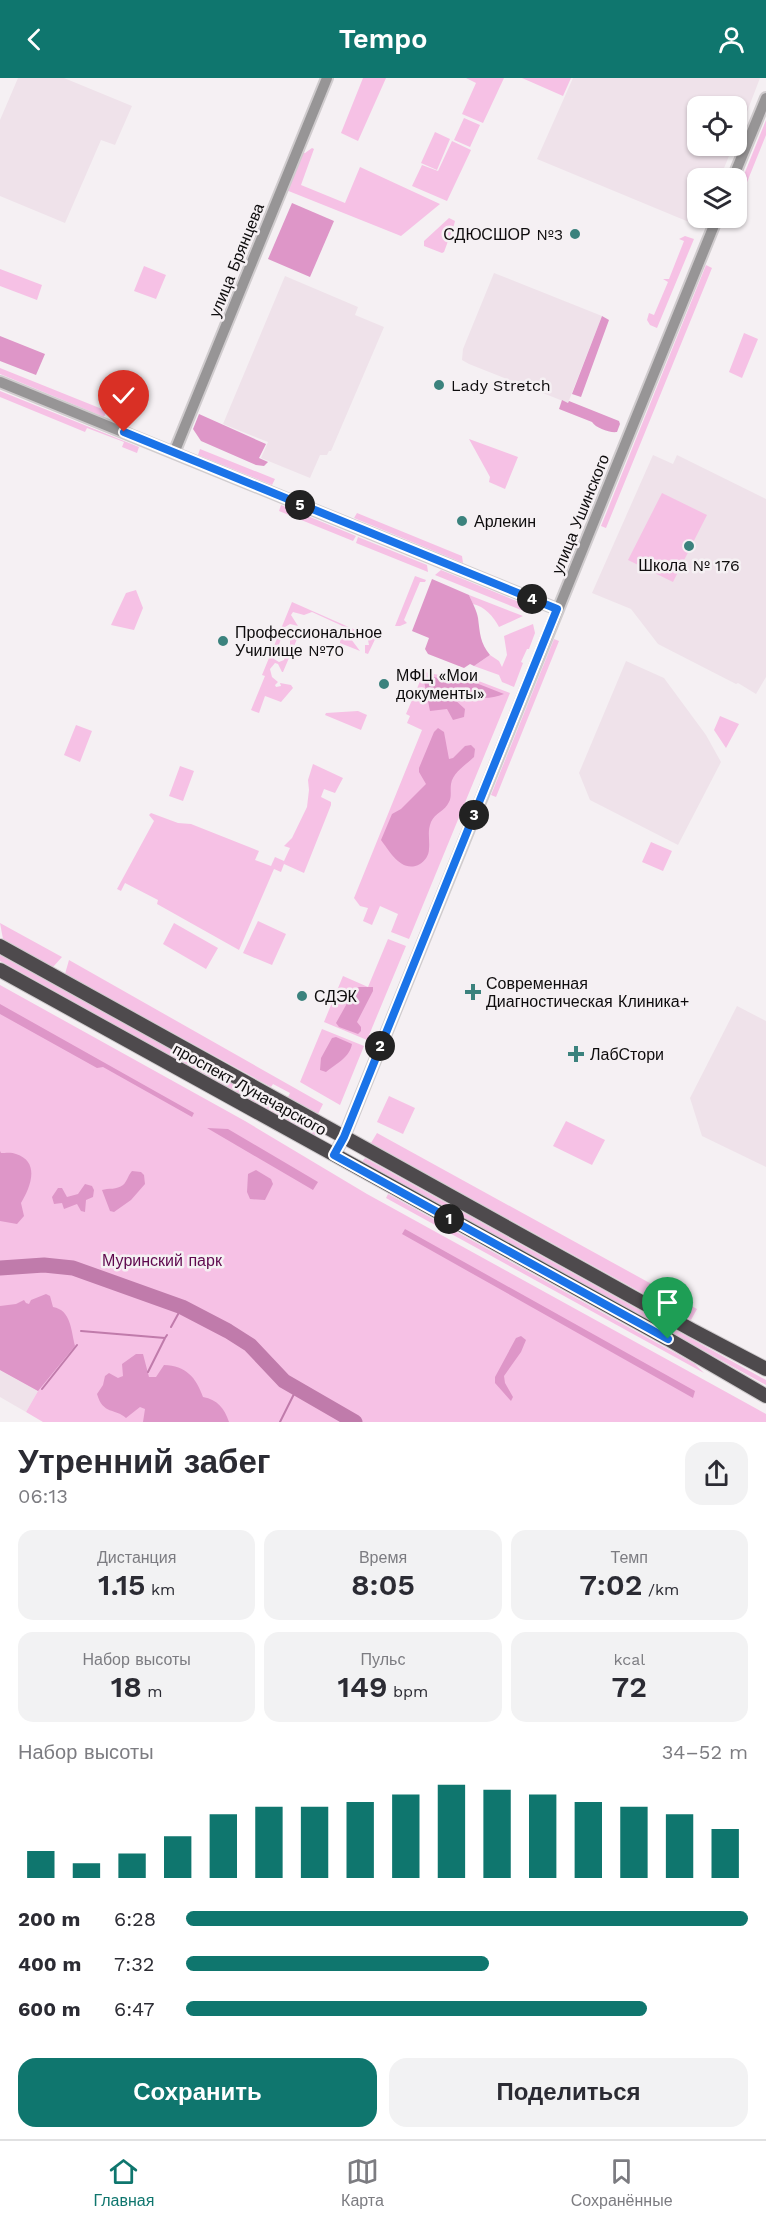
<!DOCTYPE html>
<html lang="ru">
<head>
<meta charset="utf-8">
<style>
  :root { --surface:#fff; --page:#f2f2f3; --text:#2b2b33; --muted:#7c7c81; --line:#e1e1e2; --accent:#0f766e }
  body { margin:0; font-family:"Work Sans",sans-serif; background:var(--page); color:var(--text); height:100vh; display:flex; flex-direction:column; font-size:22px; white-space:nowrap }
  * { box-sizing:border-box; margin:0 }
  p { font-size:20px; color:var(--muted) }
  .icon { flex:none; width:33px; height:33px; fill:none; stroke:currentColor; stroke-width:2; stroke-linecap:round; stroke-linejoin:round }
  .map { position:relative; height:1344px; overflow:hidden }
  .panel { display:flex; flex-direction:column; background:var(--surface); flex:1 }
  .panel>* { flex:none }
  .controls { position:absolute; left:687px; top:18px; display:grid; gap:12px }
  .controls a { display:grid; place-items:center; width:60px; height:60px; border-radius:12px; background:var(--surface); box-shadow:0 2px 4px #0004; font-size:30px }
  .pin { position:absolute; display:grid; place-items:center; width:51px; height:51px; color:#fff; margin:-62px -26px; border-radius:50% 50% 50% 0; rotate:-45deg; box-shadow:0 0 6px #0007 }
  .pin .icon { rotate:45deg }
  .km { position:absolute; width:30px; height:30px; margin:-15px; border-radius:50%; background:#222; color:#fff; font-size:16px; line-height:30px; text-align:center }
  .round { display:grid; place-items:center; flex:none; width:63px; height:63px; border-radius:18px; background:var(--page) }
  .summary { display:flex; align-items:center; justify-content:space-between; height:102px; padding:0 18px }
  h1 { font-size:33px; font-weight:600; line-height:45px }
  .metrics { display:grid; grid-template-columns:repeat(3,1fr); gap:9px; height:102px; padding:6px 18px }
  .metrics div { display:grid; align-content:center; border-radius:15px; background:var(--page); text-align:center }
  .metrics b { font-size:30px; font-weight:600 }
  .metrics small { font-size:16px; font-weight:400 }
  .metrics p { font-size:16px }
  .chart { height:168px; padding:12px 18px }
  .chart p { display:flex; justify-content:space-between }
  .chart svg { width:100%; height:108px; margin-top:6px; stroke:var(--accent); stroke-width:6 }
  .action { display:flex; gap:12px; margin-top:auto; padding:12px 18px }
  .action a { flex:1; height:69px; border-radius:18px; background:var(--accent); color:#fff; font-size:24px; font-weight:600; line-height:69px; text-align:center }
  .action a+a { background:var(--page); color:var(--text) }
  ul { padding:0 18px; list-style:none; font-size:20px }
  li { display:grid; grid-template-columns:96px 72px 1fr; align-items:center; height:45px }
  li i { height:15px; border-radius:8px; background:var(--accent) }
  header { display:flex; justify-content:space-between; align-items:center; height:78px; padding:0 18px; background:var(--accent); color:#fff; font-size:27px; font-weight:600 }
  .tabs { display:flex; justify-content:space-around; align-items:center; height:84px; border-top:2px solid var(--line); background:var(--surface); font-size:16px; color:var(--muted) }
  .tabs a { display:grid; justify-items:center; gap:3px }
  .tabs .active { color:var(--accent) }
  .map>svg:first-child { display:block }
  .built { fill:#efe2ea }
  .green { fill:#f6c1e5 }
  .forest { fill:#de96c8 }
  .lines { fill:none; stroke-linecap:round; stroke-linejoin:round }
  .stream { stroke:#c07bab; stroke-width:2 }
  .river { stroke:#c07bab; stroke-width:15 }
  .minor-casing { stroke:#d0ccce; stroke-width:14 }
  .major-casing { stroke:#d0ccce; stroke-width:16 }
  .minor { stroke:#979596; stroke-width:10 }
  .major { stroke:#4e4a4d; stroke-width:14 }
  .route-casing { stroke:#fff; stroke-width:12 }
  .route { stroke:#1a73e8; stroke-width:8 }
  .poi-dot { fill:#3b827d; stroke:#f5f0f3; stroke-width:2 }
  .labels { text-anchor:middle; stroke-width:5; stroke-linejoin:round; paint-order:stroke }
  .poi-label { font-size:16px; fill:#0e0c0d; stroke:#f5f0f3; text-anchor:start }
  .street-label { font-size:16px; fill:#0e0c0d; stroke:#f5f0f3 }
  .park-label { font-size:16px; fill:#5f094e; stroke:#f5f0f3 }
</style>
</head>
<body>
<header><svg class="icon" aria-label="back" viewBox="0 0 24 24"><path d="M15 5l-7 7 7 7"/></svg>Tempo<svg class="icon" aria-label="person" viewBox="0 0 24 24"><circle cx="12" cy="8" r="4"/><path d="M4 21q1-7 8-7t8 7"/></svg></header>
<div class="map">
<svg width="766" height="1344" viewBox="0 0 766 1344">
  <rect width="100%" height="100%" fill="#f5f0f3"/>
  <path class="built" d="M18,0H64L132,28L115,67L101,62L65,145L0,118V42Z
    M573,0H760L737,60L736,28H698V68H733L720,100H698V140H705L701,149L537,81Z
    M494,195L602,238L568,325L469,286L462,282L463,271Z
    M285,198L358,229L355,237L384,249L331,373H329L327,377H320L310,400L261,380L268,364L223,346Z
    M653,377L673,386L677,377L766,421V599L756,616L738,605L736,606L658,566L631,531L592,515Z
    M626,583L664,600L706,657L721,684L678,767L590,722L579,695Z
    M737,928L766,943V1089L702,1058L690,1020Z
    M0,1292L38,1313L26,1334L0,1319Z"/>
  <path class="green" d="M363,0H386L358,63L341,55Z
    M466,0H504L483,45L462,36L476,5Z
    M522,0H571L563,18Z
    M464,40L480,47L470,69L454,62Z
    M766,42V57L737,129V114Z
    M435,54L450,61L437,92L421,85Z
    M452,63L471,72L447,123L412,108L422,87L438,93Z
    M312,70L314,71L301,107L345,125L360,89L440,126L401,158L286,112L302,74L305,75Z
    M449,140L455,143L454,147L444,174L442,175L424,168V163Z
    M685,158L694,161L657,250L650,247L647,242L649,235L654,237L668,204L663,201H669L684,163L679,161Z
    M706,187L712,190L606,450L601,448Z
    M144,188L166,197L156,221L134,213Z
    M0,191L42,207L37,222L0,208Z
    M744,255L758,261L742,300L729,294Z
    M0,290L107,333L104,339L0,296Z
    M0,313L139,369L137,375L122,369L124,364L87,350L85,354L0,319Z
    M469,361L518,379L505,411L489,404L490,399Z
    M200,371L275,401L272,407L198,377Z
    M662,415L707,437L673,504L628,482Z
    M281,427L356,458L353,463L279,433Z
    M357,435L462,478L463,485L354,440Z
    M358,459L427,487L428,494L356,465Z
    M441,492L529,528L526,534L435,497Z
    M415,498L426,502L425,504H420L404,542L407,545L400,548H395Z
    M136,512L143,530L134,552L111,547L126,515Z
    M469,517L523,538L499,549C494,539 484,528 473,526Z
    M292,524L360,554L363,549L373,554L375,551L379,553L368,576L365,575V567H369L368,562H363L356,558L351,561L360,573L340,565L341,557H344L349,551L312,534L304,537L293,534L291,537L298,548L290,546L285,549L274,581L279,584L284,582L287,571L290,568V562L295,559L297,561L283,594H282L278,586L275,585L270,591L272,599L278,604L275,607L276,609L281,608L280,605L291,607L293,610L281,624L265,618L259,635L251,632L265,598L262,597Z
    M533,546L535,555L529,571H527L521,584L523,585L514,609L502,604L499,597L474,588L490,577L499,583L502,589L507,577L504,558Z
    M554,561L559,563L496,719L491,717Z
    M447,591L510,615L409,861L391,854L398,836L380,828L372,847L363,843L368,830L360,828L354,820L422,652L407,645L410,638L406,636L424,594L439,597Z
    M358,633L367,637L361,652L325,637L326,635Z
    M720,638L739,646L726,670L714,652Z
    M76,647L92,653L80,684L64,677Z
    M313,686L343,700L335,715L324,711L321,719L331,724V727L304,795L284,786L281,794L274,791L239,872L157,826L158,822L125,805L121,813L117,811L154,743L149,737L151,735L178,745L191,746L259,773L255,782L271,788L275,779L284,783L290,770L284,768L292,760L307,729L309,712L308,702Z
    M180,688L194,693L183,723L169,718Z
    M651,764L672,773L663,793L642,784Z
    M258,843L286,856L272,887L243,875Z
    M0,845L62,879L53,889L3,861Z
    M174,845L218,870L206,891L163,866Z
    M388,861L406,868L367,962L324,944L343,898L368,909Z
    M0,877L321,1054L318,1060L0,883Z
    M69,882L323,1026L318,1036L288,1019L290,1015L273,1006L271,1009L65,896Z
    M0,907L245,1043L367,1116L757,1331L766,1336V1344H43L26,1334L38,1313L0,1292Z
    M322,951L364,968L340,1027L300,1004Z
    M389,1018L415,1030L403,1056L377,1044Z
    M566,1043L605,1062L592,1087L553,1068Z
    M377,1055L697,1231L691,1242L371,1065Z
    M365,1080L766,1302V1307L362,1084Z
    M388,1116L695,1286L704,1295L386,1120Z"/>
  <path class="forest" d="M292,125L334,143L310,199L268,181Z
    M602,238L609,242L581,319L572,316Z
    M0,258L45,276L36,297L0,283Z
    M562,322L568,325L569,323L619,343L620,346L617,354C609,355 596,350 592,344L559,331Z
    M199,336L266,366L259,380L268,384L264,388L256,387L201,363L193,351Z
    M432,501L469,517C472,524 477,533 478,540C480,555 480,565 490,577L474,588L470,586L464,590L428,576L425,571L429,560L412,553Z
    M448,594L504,616C487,623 473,619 456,616L454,621L465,631L464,639L453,642L447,631L430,633L424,603L428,598L438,600Z
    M438,650L444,654L449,681L453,680L465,668L471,667L475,671L474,679C466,687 453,694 451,706C450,713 452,718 449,724C445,733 435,735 431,744C427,754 430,761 429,771C429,777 425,783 420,786C402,796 390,774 381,762L392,736L401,731L426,706L419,694V690L434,654Z
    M359,909H373V913L357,944L361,949V953L358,956L339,949L336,945L355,911Z
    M0,926L194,1035L192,1039L103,989L97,990L0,936Z
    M336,959L352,966C350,979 336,986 326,994L320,992L321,980L332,960Z
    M207,1050L228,1051L318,1104L313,1112Z
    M0,1073L1,1075C5,1075 12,1074 16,1076C41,1084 30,1110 21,1125L24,1138L17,1146L0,1143Z
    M256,1092L271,1101L273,1106L265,1122L250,1121L247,1114L248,1096Z
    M132,1093L141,1094L144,1097L145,1106L131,1122L114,1134L110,1133L102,1112C108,1110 117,1112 123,1107C127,1104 128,1097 132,1093Z
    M85,1106L92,1108L94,1112L93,1119L86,1122L85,1134L81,1133L77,1126L64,1131L62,1125L54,1126L52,1119L58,1110H62L67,1119L78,1116Z
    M405,1151L695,1313L693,1320L402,1156Z
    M46,1216L50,1218L53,1229C71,1232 71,1252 75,1268L38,1313L0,1292V1228L16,1226L24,1222L26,1225L29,1226L31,1222Z
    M521,1258L526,1262L521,1274L504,1298L505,1305L513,1319L511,1323L495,1305V1299L516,1260Z
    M136,1276H143L149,1299H156L164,1287C186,1288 196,1299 203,1319C218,1322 224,1330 229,1344H143L145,1331L140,1329L126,1340C115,1330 103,1337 97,1316L103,1307L105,1298L109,1295L118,1300L123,1298L122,1286Z"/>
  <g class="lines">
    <path class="stream" d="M171,1249L182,1229
      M81,1253L165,1260L167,1257
      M148,1294L165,1260
      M42,1311L77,1267
      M280,1344L297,1310
      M346,1344L348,1340"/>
    <path class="river" d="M0,1190L44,1187L73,1190L182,1229L228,1253L250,1267L284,1303L355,1344"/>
    <g class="minor-casing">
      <path id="minor" d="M733,100L766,20
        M0,304L557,531
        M174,375L327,0
        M334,1077L344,1059L717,140"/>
    </g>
    <g class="major-casing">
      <path id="major" d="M0,868L692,1252L766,1291
        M0,892L668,1261L766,1318"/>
    </g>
    <use href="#minor" class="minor"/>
    <use href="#major" class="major"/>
  </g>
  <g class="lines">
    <g class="route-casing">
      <path id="route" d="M124,354L557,531L344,1059L334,1077L668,1261"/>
    </g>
    <use href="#route" class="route"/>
  </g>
  <g class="poi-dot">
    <circle cx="575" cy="156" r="6"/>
    <circle cx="439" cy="307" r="6"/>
    <circle cx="462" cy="443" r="6"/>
    <circle cx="689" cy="468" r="6"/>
    <circle cx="223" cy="563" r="6"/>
    <circle cx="384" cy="606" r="6"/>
    <path d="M470 905h6v6h6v6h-6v6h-6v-6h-6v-6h6z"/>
    <circle cx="302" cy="918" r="6"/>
    <path d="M573 967h6v6h6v6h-6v6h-6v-6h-6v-6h6z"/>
  </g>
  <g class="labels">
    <g class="poi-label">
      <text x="563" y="162" text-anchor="end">СДЮСШОР №3</text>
      <text x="451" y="313">Lady Stretch</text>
      <text x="474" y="449">Арлекин</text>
      <text x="689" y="493" text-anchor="middle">Школа № 176</text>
      <text x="235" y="560">Профессиональное<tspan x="235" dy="18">Училище №70</tspan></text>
      <text x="396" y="603">МФЦ «Мои<tspan x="396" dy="18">документы»</tspan></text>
      <text x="486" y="911">Современная<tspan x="486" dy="18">Диагностическая Клиника+</tspan></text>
      <text x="314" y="924">СДЭК</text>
      <text x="590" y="982">ЛабСтори</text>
    </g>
    <g class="street-label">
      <text transform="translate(236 182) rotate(-68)" y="6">улица Брянцева</text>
      <text transform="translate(580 436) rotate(-68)" y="6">улица Ушинского</text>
      <text transform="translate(250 1011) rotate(29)" y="6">проспект Луначарского</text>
    </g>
    <g class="park-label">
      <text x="162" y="1188">Муринский парк</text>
    </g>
  </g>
</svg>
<div class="controls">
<a><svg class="icon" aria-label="locate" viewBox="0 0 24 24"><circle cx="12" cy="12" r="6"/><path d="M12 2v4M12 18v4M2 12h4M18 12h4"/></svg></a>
<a><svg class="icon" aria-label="layers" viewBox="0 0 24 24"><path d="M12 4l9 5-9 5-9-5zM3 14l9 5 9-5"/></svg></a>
</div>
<div class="pin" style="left:668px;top:1261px;background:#1e9e55"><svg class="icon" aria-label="arrive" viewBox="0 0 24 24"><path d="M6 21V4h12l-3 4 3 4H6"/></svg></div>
<div class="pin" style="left:124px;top:354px;background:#d93025"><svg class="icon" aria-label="check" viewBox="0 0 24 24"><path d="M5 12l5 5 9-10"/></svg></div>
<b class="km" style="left:449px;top:1141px">1</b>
<b class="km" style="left:380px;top:968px">2</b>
<b class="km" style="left:474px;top:737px">3</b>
<b class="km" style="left:532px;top:521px">4</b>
<b class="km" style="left:300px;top:427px">5</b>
</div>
<section class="panel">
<div class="summary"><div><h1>Утренний забег</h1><p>06:13</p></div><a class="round"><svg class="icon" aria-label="share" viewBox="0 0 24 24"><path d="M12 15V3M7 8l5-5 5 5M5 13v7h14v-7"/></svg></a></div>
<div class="metrics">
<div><p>Дистанция</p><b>1.15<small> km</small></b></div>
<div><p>Время</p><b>8:05</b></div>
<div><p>Темп</p><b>7:02<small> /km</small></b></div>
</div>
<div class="metrics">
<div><p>Набор высоты</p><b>18<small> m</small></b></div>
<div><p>Пульс</p><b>149<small> bpm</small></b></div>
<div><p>kcal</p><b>72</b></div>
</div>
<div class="chart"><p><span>Набор высоты</span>34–52 m</p>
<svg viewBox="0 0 160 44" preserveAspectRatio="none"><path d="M5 44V33M15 44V38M25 44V34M35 44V27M45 44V18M55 44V15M65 44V15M75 44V13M85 44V10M95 44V6M105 44V8M115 44V10M125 44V13M135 44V15M145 44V18M155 44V24"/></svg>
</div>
<ul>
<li><b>200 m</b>6:28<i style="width:100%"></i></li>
<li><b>400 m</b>7:32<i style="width:54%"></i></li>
<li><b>600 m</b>6:47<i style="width:82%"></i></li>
</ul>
<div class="action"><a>Сохранить</a><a>Поделиться</a></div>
</section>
<nav class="tabs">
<a class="active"><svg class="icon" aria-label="home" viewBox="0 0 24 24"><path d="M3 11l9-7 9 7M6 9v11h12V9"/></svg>Главная</a>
<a><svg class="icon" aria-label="map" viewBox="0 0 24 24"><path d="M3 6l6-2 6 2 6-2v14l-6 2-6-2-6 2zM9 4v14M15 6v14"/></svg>Карта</a>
<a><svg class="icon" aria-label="saved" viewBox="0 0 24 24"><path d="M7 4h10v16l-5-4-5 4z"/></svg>Сохранённые</a>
</nav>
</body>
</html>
